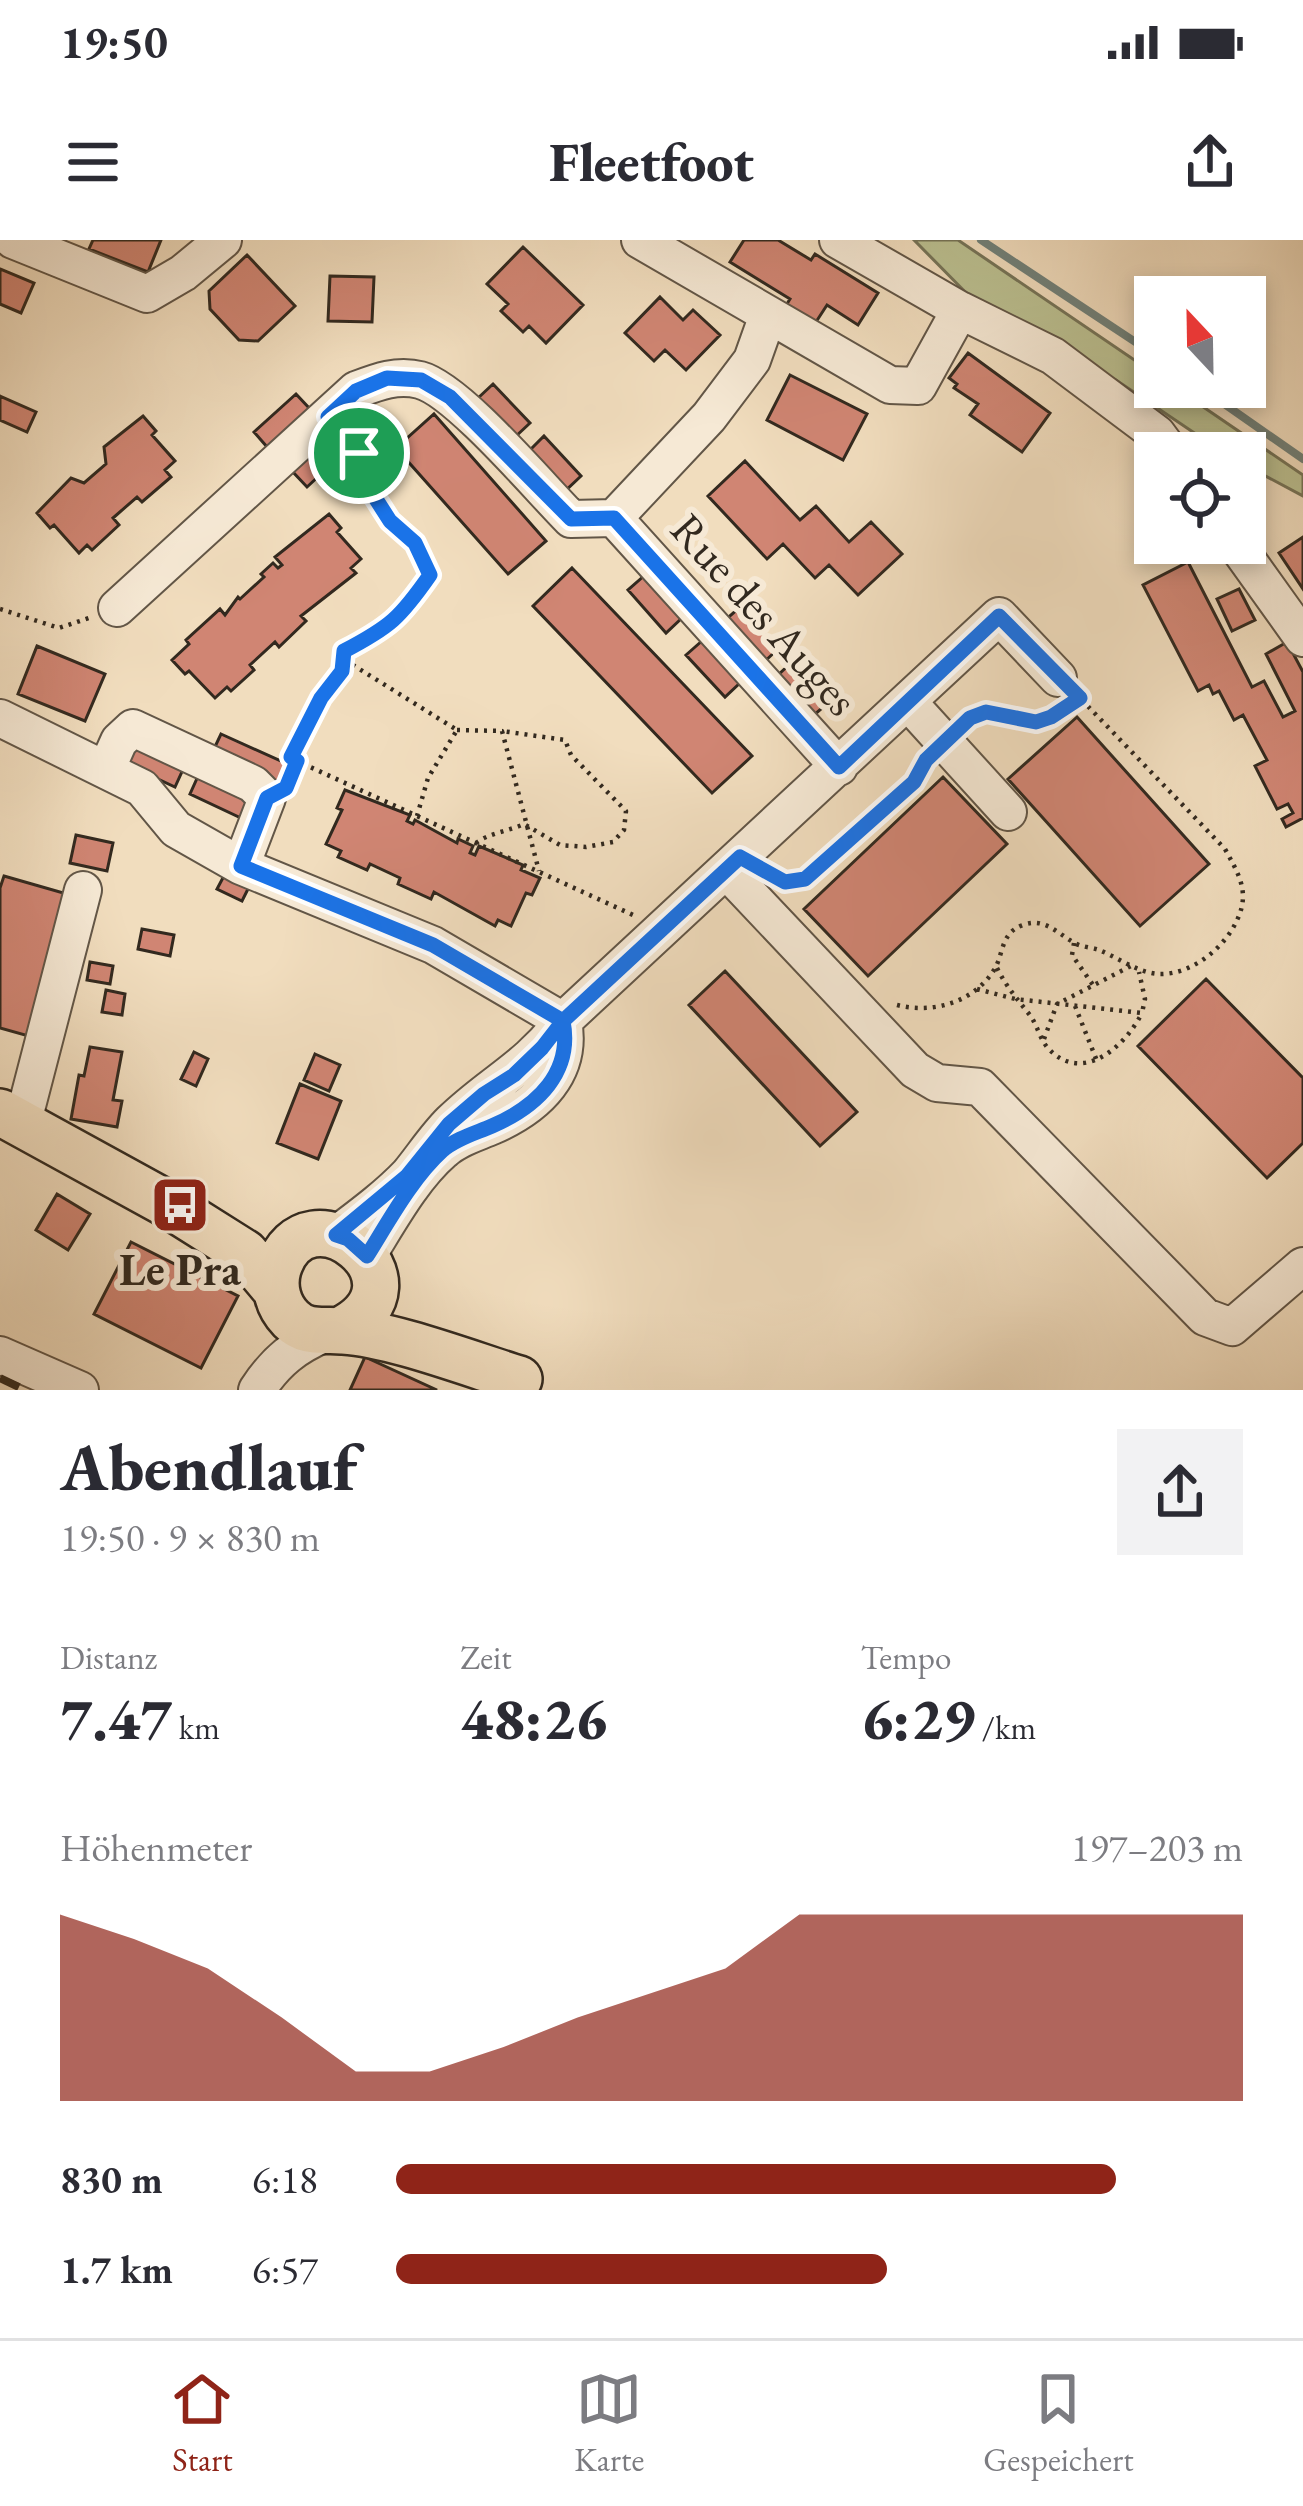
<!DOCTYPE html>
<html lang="de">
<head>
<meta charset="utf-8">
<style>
  :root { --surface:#fff; --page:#f2f2f3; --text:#2b2b33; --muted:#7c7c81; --line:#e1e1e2; --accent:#8f2418 }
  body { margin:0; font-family:"EB Garamond",serif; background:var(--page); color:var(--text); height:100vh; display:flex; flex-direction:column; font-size:45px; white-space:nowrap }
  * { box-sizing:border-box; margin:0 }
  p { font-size:39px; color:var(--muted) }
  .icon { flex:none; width:66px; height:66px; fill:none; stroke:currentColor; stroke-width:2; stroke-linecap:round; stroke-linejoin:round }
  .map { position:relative; height:1150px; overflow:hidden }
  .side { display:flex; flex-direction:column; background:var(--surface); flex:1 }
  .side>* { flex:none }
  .needle { width:78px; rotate:338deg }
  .buttons { position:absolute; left:1134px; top:36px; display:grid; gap:24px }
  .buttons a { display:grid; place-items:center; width:132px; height:132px; border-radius:0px; background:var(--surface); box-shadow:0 6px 18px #0003; font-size:60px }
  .pin { position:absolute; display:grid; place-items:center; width:102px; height:102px; color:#fff; margin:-51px; border:6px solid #fff; border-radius:50%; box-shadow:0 3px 12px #0007 }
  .round { display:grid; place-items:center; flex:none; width:126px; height:126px; border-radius:0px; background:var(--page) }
  .head { display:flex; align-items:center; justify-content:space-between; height:204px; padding:0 60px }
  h1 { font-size:66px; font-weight:800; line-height:90px }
  .figures { display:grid; grid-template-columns:repeat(3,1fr); gap:18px; height:204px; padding:12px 60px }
  .figures div { display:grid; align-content:center }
  .figures b { font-size:60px; font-weight:800 }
  .figures small { font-size:33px; font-weight:400 }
  .figures p { font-size:33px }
  .chart { height:336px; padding:24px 60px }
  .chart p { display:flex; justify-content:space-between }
  .chart svg { width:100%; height:216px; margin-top:12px; fill:var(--accent); opacity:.7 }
  ul { padding:0 60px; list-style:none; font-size:39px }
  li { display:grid; grid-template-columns:192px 144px 1fr; align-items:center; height:90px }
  li i { height:30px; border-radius:15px; background:var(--accent) }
  .status { display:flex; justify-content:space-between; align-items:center; height:84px; padding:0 60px; background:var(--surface); direction:ltr }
  .status svg { height:33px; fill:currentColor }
  header { display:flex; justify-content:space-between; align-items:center; height:156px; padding:0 60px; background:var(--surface); font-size:54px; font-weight:800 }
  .menu { display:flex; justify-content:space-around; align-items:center; height:168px; border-top:3px solid var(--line); background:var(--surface); font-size:33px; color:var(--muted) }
  .menu a { display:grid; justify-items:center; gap:6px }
  .menu .on { color:var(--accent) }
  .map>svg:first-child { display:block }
  .green { fill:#bbc091; stroke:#767458; stroke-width:3 }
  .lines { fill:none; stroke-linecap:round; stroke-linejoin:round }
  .stream { stroke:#71817a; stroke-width:8 }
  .building { fill:#d08573; stroke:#32291f; stroke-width:3 }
  .minor-casing { stroke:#625647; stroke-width:40 }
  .major-casing { stroke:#32291f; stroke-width:50 }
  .path { stroke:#32291f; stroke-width:4.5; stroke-dasharray:3 6; stroke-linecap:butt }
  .minor { stroke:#f6e9d5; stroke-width:36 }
  .major { stroke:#f1ddbe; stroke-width:45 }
  .rail { stroke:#32291f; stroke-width:8; stroke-dasharray:21 21; stroke-linecap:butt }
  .route-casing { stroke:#fff; stroke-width:24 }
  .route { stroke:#1a73e8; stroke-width:15 }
  .labels { text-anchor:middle; stroke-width:12; stroke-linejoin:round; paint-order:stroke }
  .street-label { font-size:45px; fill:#32291f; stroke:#f6e9d5 }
  .poi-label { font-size:45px; font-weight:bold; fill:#32291f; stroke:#f6e9d5 }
</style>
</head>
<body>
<div class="status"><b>19:50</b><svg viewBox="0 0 49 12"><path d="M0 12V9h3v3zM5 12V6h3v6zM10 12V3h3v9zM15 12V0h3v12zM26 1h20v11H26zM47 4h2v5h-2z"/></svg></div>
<header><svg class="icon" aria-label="menu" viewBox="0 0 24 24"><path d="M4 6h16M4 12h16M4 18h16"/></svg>Fleetfoot<svg class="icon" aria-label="share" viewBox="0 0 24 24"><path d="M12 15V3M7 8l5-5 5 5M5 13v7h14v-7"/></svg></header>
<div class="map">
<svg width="1303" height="1150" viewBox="0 0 1303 1150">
  <rect width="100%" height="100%" fill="#f1ddbe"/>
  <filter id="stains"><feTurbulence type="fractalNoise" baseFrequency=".00167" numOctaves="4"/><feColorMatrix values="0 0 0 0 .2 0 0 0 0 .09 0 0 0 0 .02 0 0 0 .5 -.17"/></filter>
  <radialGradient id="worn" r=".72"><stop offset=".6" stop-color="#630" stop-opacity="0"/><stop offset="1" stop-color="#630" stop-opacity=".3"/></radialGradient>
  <path class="green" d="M914,0H958L1155,134V147H1174L1303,235V256L1245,225V213H1224L1116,140L984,71Z"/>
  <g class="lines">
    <path class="stream" d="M981,0L1155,115
      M1200,147L1303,219"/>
  </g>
  <path class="building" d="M93,0H161L148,32L89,9Z
    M744,0H778L811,20L815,14L878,53L858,85L827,65L814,85L785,67L790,59L730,22Z
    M523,7L583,65L546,103L529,86L523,92L501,71L508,64L487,44Z
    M247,15L295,66L258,101L239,100L210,69L209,51Z
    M0,29L34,43L21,73L0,64Z
    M330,36L374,37L372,82L328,81Z
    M660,57L683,80L693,70L720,95L686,130L665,110L654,121L625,93Z
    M968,113L1050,173L1022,212L970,175L978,164L954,148L957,144L949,138Z
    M790,135L867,174L843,220L767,180Z
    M493,144L530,183L514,198L477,159Z
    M296,154L310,169L268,208L254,192Z
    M0,156L36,172L27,192L0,180Z
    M434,174L546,301L508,334L396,208Z
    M143,176L156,191L152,195L175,221L165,230L171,237L142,262L137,257L113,278L119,285L92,310L87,305L79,313L54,285L50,288L37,273L71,238L84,243L106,224L104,207Z
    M334,193L349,208L307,247L292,231Z
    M544,196L581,236L564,252L528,212Z
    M745,221L800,280L816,266L849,302L871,282L902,314L858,355L829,325L815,338L783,304L767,319L708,256Z
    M329,274L341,288L337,292L361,319L351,328L356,333L301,376L306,381L279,407L275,402L250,425L254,430L231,451L227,447L215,458L189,431L185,434L172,420L189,404L186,400L220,369L225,375L238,357L240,359L264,337L261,334L273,323L278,328L282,325L275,317Z
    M1303,297V349L1279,313Z
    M1188,322L1252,447L1264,441L1283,477L1295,471L1266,414L1287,402L1303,432V578L1286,587L1282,579L1293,573L1288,564L1277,569L1255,526L1267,520L1243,475L1234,480L1219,451L1213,454L1209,445L1198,451L1143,345Z
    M572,328L752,516L712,553L533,366Z
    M645,335L683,377L666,393L628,350Z
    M1239,349L1255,380L1232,391L1217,359Z
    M740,367L778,409L763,423L724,381Z
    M703,400L741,442L725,457L686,415Z
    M37,406L105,434L85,481L18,454Z
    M793,421L829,462L813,476L777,436Z
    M1077,477L1209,624L1140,686L1008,539Z
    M221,494L292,526L284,545L212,513Z
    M136,502L185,525L175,547L126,524Z
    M199,534L251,557L241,578L190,554Z
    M943,537L1007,604L868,736L804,669Z
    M345,550L410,575L407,581L413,584L415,580L457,603L458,599L473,606L470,613L475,615L479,606L523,625L521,630L540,638L532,655L526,653L511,686L498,680L495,686L434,652L431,659L398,644L400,638L370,624L367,630L338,617L341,611L326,604L342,570L337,568Z
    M76,595L113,603L107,631L70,623Z
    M226,632L251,643L242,661L217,649Z
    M4,636L74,656L32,797L0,788V648Z
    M142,689L174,695L170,716L138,709Z
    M90,722L113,726L110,744L87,740Z
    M725,731L857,872L820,906L689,765Z
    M1206,739L1303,838V903L1267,938L1138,806Z
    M106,750L125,754L122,775L102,772Z
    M90,807L122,812L113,860L122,861L117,887L71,879L79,835L84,836Z
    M194,812L208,819L196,846L181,839Z
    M315,814L340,825L329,851L304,840Z
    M300,844L341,861L318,919L277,903Z
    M57,954L90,974L68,1010L36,990Z
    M131,1002L238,1056L201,1128L94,1074Z
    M365,1117L437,1150H350Z"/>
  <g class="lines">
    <g class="minor-casing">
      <path id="minor" d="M13,0L147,54L183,33L223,0
        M640,0L890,145L918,146L960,70
        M838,0L960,70L1053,116L1157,194L1171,213
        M614,278L709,177L752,120L768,75
        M1235,303L1303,398
        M117,368L356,150C377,142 397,134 420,140C458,150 540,248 571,279L614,278L839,527
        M908,462L1008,572
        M0,478L142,548L176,589L241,626L433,705L563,781
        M106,530L119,501L133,488L253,544L267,558L241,626
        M726,630L915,830L937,843L980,847L1205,1077L1232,1087L1303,1026
        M22,885L83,650
        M336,995C361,976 387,957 409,934C423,917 435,898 451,882C491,843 527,829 563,781L999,376L1058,438
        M367,1016C389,981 412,938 443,911C457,898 476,893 492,886C538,866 573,832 563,781
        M0,1115L80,1150
        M257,1150C276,1121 295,1106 326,1093"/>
    </g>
    <g class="major-casing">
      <path id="major" d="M0,872L164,962L245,1013L276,1050
        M341,1090C437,1041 306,940 278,1029C273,1047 278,1066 291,1079C307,1095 323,1089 343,1091C392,1094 470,1124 519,1139"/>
    </g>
    <path class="path" d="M0,369L59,388L89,378
      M345,420L457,490L428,538L417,576
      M967,481C1002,459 1023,496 1063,469
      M457,490L502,491L539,631
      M297,521L291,517L321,458L342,431L344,411C391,387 400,378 430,335L415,303L390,281L374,256L359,213L347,200
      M289,540L297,521L633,675
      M476,603C489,593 509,591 524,584L560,605L586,607L613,602L624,590L626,571L571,515L565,500L502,491
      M781,641L805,639L914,542L925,522
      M1074,703L1072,715L1093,745
      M997,728C1006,746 1017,759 1029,774C1037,784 1039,797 1047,807C1081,846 1125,807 1142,773
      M977,749L1015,759L1142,773L1145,759L1139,732
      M897,765C932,774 973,763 994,730C1004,714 1000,693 1023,685C1044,677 1057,693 1073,702C1080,707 1091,707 1099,710C1119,718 1138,733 1159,734C1192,735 1226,707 1238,678C1250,651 1238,633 1225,609L1080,458
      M1075,766L1097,821
      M1044,799L1057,764L1131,726"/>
    <use href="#minor" class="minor"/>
    <use href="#major" class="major"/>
    <path class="rail" d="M0,1138L25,1150"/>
  </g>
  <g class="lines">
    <g class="route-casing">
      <path id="route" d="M359,213L374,256L390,281L415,303L430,335C400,378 390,387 344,411L342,431L321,458L291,517L297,521L286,548L267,558L241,626L433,705L563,781C573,832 538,866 492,886C476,893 457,898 443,910C412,938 389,981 367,1016L348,999L336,995L407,936L449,884L484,854L514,835L542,808L563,781L740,617L785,642L805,639L914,542L926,520L970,478L986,472L1036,482L1051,477L1080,458L999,376L839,527L614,278L571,279L450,157L421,140L387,138L356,151L328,177L359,213"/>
    </g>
    <use href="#route" class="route"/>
  </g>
  <defs>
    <g id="bus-square" transform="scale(3)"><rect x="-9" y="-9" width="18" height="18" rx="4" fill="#8f2418" stroke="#f6e9d5"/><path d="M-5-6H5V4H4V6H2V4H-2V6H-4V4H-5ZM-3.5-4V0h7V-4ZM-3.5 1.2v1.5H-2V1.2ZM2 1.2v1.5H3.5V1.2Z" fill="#fff"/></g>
  </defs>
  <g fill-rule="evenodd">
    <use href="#bus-square" x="180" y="965"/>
  </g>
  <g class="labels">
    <g class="street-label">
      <text transform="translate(765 374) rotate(48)" y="16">Rue des Auges</text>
    </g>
    <g class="poi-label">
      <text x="180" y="1045">Le Pra</text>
    </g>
  </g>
  <rect width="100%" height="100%" filter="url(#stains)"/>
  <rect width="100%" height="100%" fill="url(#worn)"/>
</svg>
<div class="buttons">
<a><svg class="needle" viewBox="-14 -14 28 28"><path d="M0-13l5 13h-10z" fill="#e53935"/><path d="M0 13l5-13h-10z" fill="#7c7c81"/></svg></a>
<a><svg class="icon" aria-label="locate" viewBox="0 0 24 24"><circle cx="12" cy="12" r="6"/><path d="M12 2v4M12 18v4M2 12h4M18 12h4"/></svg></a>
</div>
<div class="pin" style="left:359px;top:213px;background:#1e9e55"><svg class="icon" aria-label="arrive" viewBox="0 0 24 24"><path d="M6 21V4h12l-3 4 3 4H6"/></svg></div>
</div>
<section class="side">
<div class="head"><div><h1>Abendlauf</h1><p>19:50 · 9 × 830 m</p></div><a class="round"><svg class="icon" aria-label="share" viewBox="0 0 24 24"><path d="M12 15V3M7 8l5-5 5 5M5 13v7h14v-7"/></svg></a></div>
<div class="figures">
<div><p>Distanz</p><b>7.47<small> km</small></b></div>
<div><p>Zeit</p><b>48:26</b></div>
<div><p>Tempo</p><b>6:29<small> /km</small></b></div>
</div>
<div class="chart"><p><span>Höhenmeter</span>197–203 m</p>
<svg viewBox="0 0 160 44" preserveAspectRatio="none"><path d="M0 44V6L10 11L20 17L30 27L40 38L50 38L60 33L70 27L80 22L90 17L100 6L110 6L120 6L130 6L140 6L150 6L160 6V44z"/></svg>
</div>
<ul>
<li><b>830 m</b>6:18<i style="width:85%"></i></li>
<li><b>1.7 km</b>6:57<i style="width:58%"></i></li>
</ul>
</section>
<nav class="menu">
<a class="on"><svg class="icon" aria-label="home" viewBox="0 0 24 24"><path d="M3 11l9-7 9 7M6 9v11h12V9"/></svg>Start</a>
<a><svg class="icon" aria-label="map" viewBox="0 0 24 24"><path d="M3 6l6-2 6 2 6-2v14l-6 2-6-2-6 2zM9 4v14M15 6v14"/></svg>Karte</a>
<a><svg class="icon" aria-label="saved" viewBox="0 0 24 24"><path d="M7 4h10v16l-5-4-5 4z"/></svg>Gespeichert</a>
</nav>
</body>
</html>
